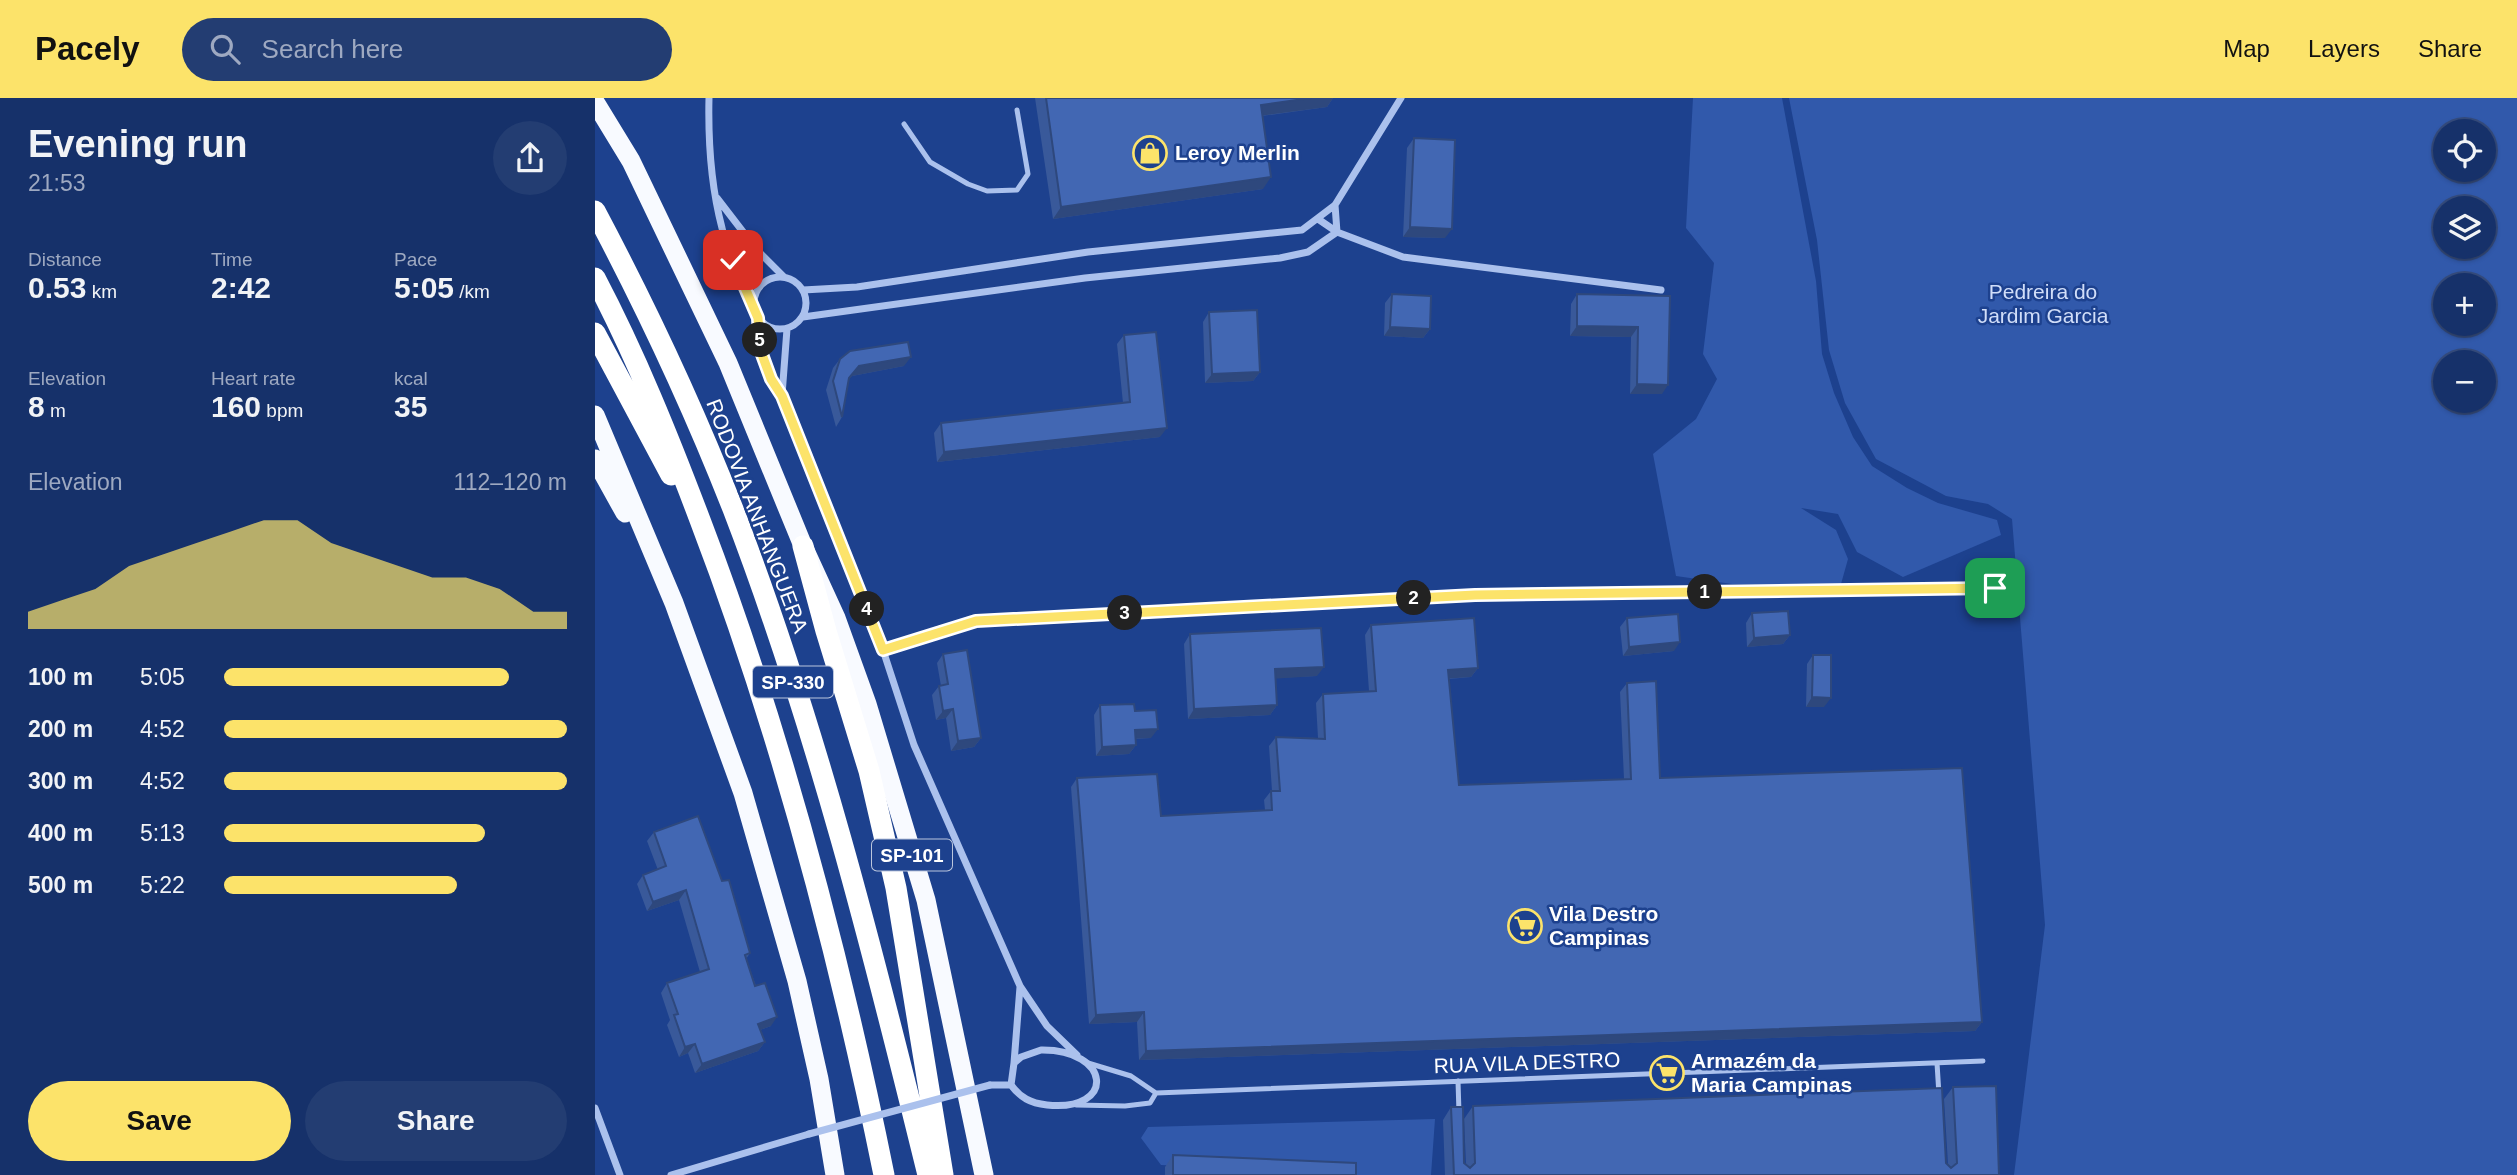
<!DOCTYPE html>
<html lang="en">
<head>
<meta charset="utf-8">
<style>
  :root { --surface:#16316a; --page:#233d72; --text:#f1f3f6; --muted:#9ea9c1; --line:#354c7e; --accent:#fce36a }
  body { margin:0; font-family:Arial,sans-serif; background:var(--page); color:var(--text); height:100vh; display:flex; flex-direction:column; font-size:26px; white-space:nowrap }
  * { box-sizing:border-box; margin:0 }
  p { font-size:23px; color:var(--muted) }
  .icon { flex:none; width:38px; height:38px; fill:none; stroke:currentColor; stroke-width:2; stroke-linecap:round; stroke-linejoin:round }
  .map { position:relative; flex:1; overflow:hidden }
  .panel { display:flex; flex-direction:column; background:var(--surface); width:595px }
  .panel>* { flex:none }
  .buttons { position:absolute; left:1838px; top:21px; display:grid; gap:14px }
  .buttons a { display:grid; place-items:center; width:63px; height:63px; border-radius:50%; background:var(--surface); box-shadow:0 2px 5px #0004,0 0 0 2px var(--line); font-size:35px }
  .pin { position:absolute; display:grid; place-items:center; width:60px; height:60px; color:#fff; margin:-30px; border-radius:14px; box-shadow:0 4px 10px #0006 }
  .km { position:absolute; width:35px; height:35px; margin:-18px; border-radius:50%; background:#222; color:#fff; font-size:19px; line-height:35px; text-align:center }
  .round { display:grid; place-items:center; flex:none; width:74px; height:74px; border-radius:37px; background:var(--page) }
  .head { display:flex; align-items:center; justify-content:space-between; height:119px; padding:0 28px }
  h1 { font-size:38px; font-weight:600; line-height:52px }
  .metrics { display:grid; grid-template-columns:repeat(3,1fr); gap:10px; height:119px; padding:7px 28px }
  .metrics div { display:grid; align-content:center }
  .metrics b { font-size:30px; font-weight:600 }
  .metrics small { font-size:19px; font-weight:400 }
  .metrics p { font-size:19px }
  .chart { height:196px; padding:14px 28px }
  .chart p { display:flex; justify-content:space-between }
  .chart svg { width:100%; height:126px; margin-top:7px; fill:var(--accent); opacity:.7 }
  .primary-button { display:flex; gap:14px; margin-top:auto; padding:14px 28px }
  .primary-button a { flex:1; height:80px; border-radius:42px; background:var(--accent); color:#111; font-size:28px; font-weight:600; line-height:80px; text-align:center }
  .primary-button a+a { background:var(--page); color:var(--text) }
  ul { padding:0 28px; list-style:none; font-size:23px }
  li { display:grid; grid-template-columns:112px 84px 1fr; align-items:center; height:52px }
  li i { height:18px; border-radius:9px; background:var(--accent) }
  header { display:flex; align-items:center; gap:42px; box-sizing:border-box; height:98px; padding:0 35px; background:var(--accent); color:#111 }
  header strong { font-size:33px }
  nav { display:flex; gap:38px; margin-inline-start:auto; font-size:24px }
  .search { width:490px; height:63px; background:var(--page); display:flex; align-items:center; gap:18px; box-sizing:border-box; padding:0 24px; border-radius:38px; color:var(--muted); font-size:26px }
  main { display:flex; flex:1; min-height:0 }
  .map>svg:first-child { display:block }
  .green { fill:#3159ab; fill-rule:evenodd }
  .lines { fill:none; stroke-linecap:round; stroke-linejoin:round }
  .service { stroke:#abc1ed; stroke-width:5 }
  .minor { stroke:#abc1ed; stroke-width:7 }
  .trunk { stroke:#f8faff; stroke-width:19 }
  .motorway { stroke:#fff; stroke-width:21 }
  .minor-bridge { stroke:#abc1ed; stroke-width:7 }
  .wall { fill:#39599a }
  .shaded-wall { fill:#2e487d }
  .building { fill:#4267b3; stroke:#2e487d; stroke-width:2 }
  .route-casing { stroke:#fff; stroke-width:14 }
  .route { stroke:#fce36a; stroke-width:9 }
  .labels { text-anchor:middle; stroke-width:5; stroke-linejoin:round; paint-order:stroke }
  .shield { fill:#1d418e; stroke:#bbc6dd; stroke-width:2 }
  .shield-label { font-size:19px; font-weight:bold; fill:#fff }
  .poi-label { font-size:21px; font-weight:bold; fill:#fff; stroke:#1d418e; text-anchor:start }
  .park-label { font-size:21px; fill:#d1def9; stroke:#1d418e }
  .street-label { font-size:21px; fill:#fff; stroke:#1d418e }
</style>
</head>
<body>
<header>
<strong>Pacely</strong>
<div class="search"><svg class="icon" aria-label="search" viewBox="0 0 24 24"><circle cx="10" cy="10" r="6"/><path d="M15 15l6 6"/></svg>Search here</div>
<nav><a>Map</a><a>Layers</a><a>Share</a></nav>
</header>
<main>
<section class="panel">
<div class="head"><div><h1>Evening run</h1><p>21:53</p></div><a class="round"><svg class="icon" aria-label="share" viewBox="0 0 24 24"><path d="M12 15V3M7 8l5-5 5 5M5 13v7h14v-7"/></svg></a></div>
<div class="metrics">
<div><p>Distance</p><b>0.53<small> km</small></b></div>
<div><p>Time</p><b>2:42</b></div>
<div><p>Pace</p><b>5:05<small> /km</small></b></div>
</div>
<div class="metrics">
<div><p>Elevation</p><b>8<small> m</small></b></div>
<div><p>Heart rate</p><b>160<small> bpm</small></b></div>
<div><p>kcal</p><b>35</b></div>
</div>
<div class="chart"><p><span>Elevation</span>112–120 m</p>
<svg viewBox="0 0 160 44" preserveAspectRatio="none"><path d="M0 44V38L10 34L20 30L30 22L40 18L50 14L60 10L70 6L80 6L90 14L100 18L110 22L120 26L130 26L140 30L150 38L160 38V44z"/></svg>
</div>
<ul>
<li><b>100 m</b>5:05<i style="width:83%"></i></li>
<li><b>200 m</b>4:52<i style="width:100%"></i></li>
<li><b>300 m</b>4:52<i style="width:100%"></i></li>
<li><b>400 m</b>5:13<i style="width:76%"></i></li>
<li><b>500 m</b>5:22<i style="width:68%"></i></li>
</ul>
<div class="primary-button"><a>Save</a><a>Share</a></div>
</section>
<div class="map">
<svg width="1922" height="1077" viewBox="0 0 1922 1077">
  <rect width="100%" height="100%" fill="#1d418e"/>
  <path class="green" d="M1098,0H1187L1221,183L1227,256L1239,295L1258,339L1277,368L1312,390L1343,405L1402,422L1406,437L1308,479L1262,454L1243,416L1206,410L1241,432L1253,461L1246,486H1137L1081,478L1058,356L1101,321L1122,281L1108,256L1119,165L1091,130Z
    M1194,0H1922V1077H1419L1450,827L1417,421L1393,406L1351,398L1281,361L1250,305L1234,252L1222,142ZM1888,33V72H1850V33ZM1888,110V149H1850V110ZM1850,187H1888V226H1850ZM1850,264H1888V303H1850Z
    M840,1021L836,1077H756L755,1075L566,1067L546,1040L553,1029Z"/>
  <g class="lines">
    <path class="service" d="M309,26L335,64L373,86L392,93L422,92L433,76L422,12
      M493,965L536,978L561,995L1388,963
      M1342,965L1344,997
      M863,983L864,1015
      M481,1007L530,1008L555,1005L561,995"/>
    <path class="minor" d="M114,0C113,44 116,88 127,130C133,157 147,182 158,206
      M122,100L162,152L189,179
      M723,121L742,134L808,159L1066,192
      M159 205a26 26 0 1 1 52 0a26 26 0 1 1-52 0Z
      M208,192L262,189L493,154L707,132L740,107L806,0
      M208,219L490,180L685,160L713,154L742,134L740,107
      M163,221C165,252 170,272 187,298L288,552L319,647L425,888L452,928L482,957
      M187,297L192,231
      M288,552L381,523L880,497L1400,490
      M446,952C516,951 522,1014 452,1007C435,1005 426,1000 416,987L419,965L426,959Z
      M419,965L425,889
      M395,987H416
      M0,1010L25,1077
      M76,1077L214,1036"/>
    <path class="trunk" d="M0,4L36,63L133,265L208,448L241,520L272,606L331,802L389,1077
      M0,317L79,505L148,695L202,883L224,981L240,1077
      M0,361L30,415"/>
    <path class="motorway" d="M0,113C51,209 98,309 138,411C221,627 278,853 333,1077
      M0,180C41,258 74,340 105,422C186,634 244,855 289,1077
      M0,235L76,377
      M208,448L231,533L274,673L301,790L348,1077"/>
    <path class="minor-bridge" d="M214,1036L395,987"/>
  </g>
  <path class="wall" d="M440,0H738L732,9L667,18L668,91L458,121Z
    M819,40L850,140L808,139L812,50Z
    M797,196L835,231L828,240L789,238L790,205Z
    M982,196L1075,198L1067,296H1035L1036,239L975,238L976,206Z
    M614,214L665,274L658,283L610,285L608,224Z
    M529,237L565,339L342,364L339,335L346,325L528,305L522,246Z
    M245,261L309,268L257,278L254,281L247,319L241,329L231,292L238,270Z
    M1157,515L1195,537L1188,546L1152,549L1151,525Z
    M1032,520L1079,553L1028,558L1025,529Z
    M776,527L883,570L876,579L854,581L864,687L1029,681L1025,594L1032,585L1065,680L1387,924L1380,933L544,962L542,924L494,926L476,689L482,680L566,718L670,712L669,702L676,693H677L674,648L681,639L723,640L721,605L728,596L774,593L770,537Z
    M595,536L722,578L680,580L682,607L675,617L593,621L589,546Z
    M348,556L386,640L379,649L356,653L351,620L341,622L337,597L344,588H346L342,565Z
    M1218,557L1229,609H1211L1212,566Z
    M505,607L540,613L556,640L540,641L541,647L534,656L501,658L499,617Z
    M59,734L127,783L155,855L151,861L176,928L165,932L170,944L163,953L100,975L93,955L84,959L72,927L75,922L66,895L72,885L105,874L84,802L52,813L42,786L48,777L63,772L52,743Z
    M1358,989L1404,1077H850L848,1022L856,1009L869,1065L871,1066L869,1021L878,1008L1351,1065L1353,1066L1349,1001Z
    M578,1057L761,1077H570V1069Z"/>
  <path class="shaded-wall" d="M716,0H738L732,9L657,19L666,7Z
    M676,79L668,91L458,121L466,109Z
    M815,129L857,131L850,140L808,139Z
    M982,228L1043,229L1036,239L975,238Z
    M795,229L835,231L828,240L789,238Z
    M316,259L309,268L257,278L248,289L264,268Z
    M665,274L658,283L610,285L617,276Z
    M1042,286L1073,287L1067,296H1035Z
    M572,330L565,339L342,364L349,354Z
    M1195,537L1188,546L1152,549L1159,540Z
    M1085,544L1079,553L1028,558L1034,549Z
    M729,569L722,578L673,581L680,571Z
    M883,570L876,579L846,581L853,572Z
    M1217,599L1236,600L1229,609H1211Z
    M682,607L675,617L593,621L599,611Z
    M358,611L351,620L341,622L348,613Z
    M563,631L556,640L533,641L540,632Z
    M386,640L379,649L356,653L363,643Z
    M541,647L534,656L501,658L507,649Z
    M91,792L84,802L52,813L58,804Z
    M549,914L542,924L494,926L501,917Z
    M182,919L176,928L157,935L163,926Z
    M1387,924L1380,933L544,962L551,953Z
    M170,944L163,953L100,975L107,966Z
    M100,946L93,955L84,959L90,949Z"/>
  <path class="building" d="M451,0H716L666,7L676,79L466,109Z
    M819,40L860,42L857,131L815,129Z
    M797,196L836,198L835,231L795,229Z
    M982,196L1075,198L1073,287L1042,286L1043,229L982,228Z
    M662,212L665,274L617,276L614,214Z
    M561,234L572,330L349,354L346,325L535,304L529,237Z
    M313,244L316,259L264,268L254,280L247,319L238,283L245,261L255,253Z
    M1193,513L1195,537L1159,540L1157,515Z
    M1083,516L1085,544L1034,549L1032,520Z
    M879,520L883,570L853,572L864,687L1036,681L1032,585L1061,583L1065,680L1367,670L1387,924L551,953L549,914L501,917L482,680L562,676L566,718L677,712L676,693H685L681,639L730,641L728,596L781,593L776,527Z
    M726,530L729,569L680,571L682,607L599,611L595,536Z
    M372,552L386,640L363,643L358,611L348,613L344,588L353,586L348,556Z
    M1218,557H1236V600L1217,599Z
    M539,606L540,613L561,612L563,631L540,632L541,647L507,649L505,607Z
    M103,718L127,783L134,782L155,855L150,857L160,888L170,885L182,919L163,926L170,944L107,966L100,946L90,949L79,917L83,916L72,885L114,871L91,792L58,804L48,777L71,768L59,734Z
    M1401,988L1404,1077H859L856,1009H868L869,1065L875,1070L880,1065L878,1008L1347,990L1351,1065L1356,1070L1362,1065L1358,989Z
    M578,1057L761,1065V1077H578Z"/>
  <g class="lines">
    <g class="route-casing">
      <path id="route" d="M138,162L163,220L165,251L176,281L187,298L288,552L381,523L880,497L1400,490"/>
    </g>
    <use href="#route" class="route"/>
  </g>
  <defs>
    <g id="shop-ring" transform="scale(1.75)"><circle r="9.5" fill="#1d418e" stroke="#fce36a" stroke-width="1.5"/><path d="M-5-2.5h2.3a2.7 3.5 0 0 1 5.4 0H5L5.5 6h-11ZM-1.5-2.5h3a1.5 2.3 0 0 0-3 0Z" fill="#fce36a"/></g>
    <g id="supermarket-ring" transform="scale(1.75)"><circle r="9.5" fill="#1d418e" stroke="#fce36a" stroke-width="1.5"/><path d="M-6-5.5h2.5l.6 2H6L4.5 2H-2.5L-4.4-4H-6ZM-1.5 3.2a1.3 1.3 0 1 0 .1 0ZM3 3.2a1.3 1.3 0 1 0 .1 0Z" fill="#fce36a"/></g>
  </defs>
  <g fill-rule="evenodd">
    <use href="#shop-ring" x="555" y="55"/>
    <use href="#supermarket-ring" x="930" y="828"/>
    <use href="#supermarket-ring" x="1072" y="975"/>
  </g>
  <g class="labels">
    <g class="shield">
      <rect x="158" y="568.5" width="80" height="31" rx="5"/>
      <rect x="277" y="741.5" width="80" height="31" rx="5"/>
    </g>
    <g class="shield-label">
      <text x="198" y="591">SP-330</text>
      <text x="317" y="764">SP-101</text>
    </g>
    <g class="poi-label">
      <text x="580" y="62">Leroy Merlin</text>
      <text x="954" y="823">Vila Destro<tspan x="954" dy="24">Campinas</tspan></text>
      <text x="1096" y="970">Armazém da<tspan x="1096" dy="24">Maria Campinas</tspan></text>
    </g>
    <g class="park-label">
      <text x="1448" y="201">Pedreira do<tspan x="1448" dy="24">Jardim Garcia</tspan></text>
    </g>
    <g class="street-label">
      <text transform="translate(162 418) rotate(69)" y="7">RODOVIA ANHANGUERA</text>
      <text transform="translate(932 965) rotate(-2)" y="7">RUA VILA DESTRO</text>
    </g>
  </g>
</svg>
<div class="buttons">
<a><svg class="icon" aria-label="locate" viewBox="0 0 24 24"><circle cx="12" cy="12" r="6"/><path d="M12 2v4M12 18v4M2 12h4M18 12h4"/></svg></a>
<a><svg class="icon" aria-label="layers" viewBox="0 0 24 24"><path d="M12 4l9 5-9 5-9-5zM3 14l9 5 9-5"/></svg></a>
<a>+</a>
<a>−</a>
</div>
<div class="pin" style="left:1400px;top:490px;background:#1e9e55"><svg class="icon" aria-label="arrive" viewBox="0 0 24 24"><path d="M6 21V4h12l-3 4 3 4H6"/></svg></div>
<div class="pin" style="left:138px;top:162px;background:#d93025"><svg class="icon" aria-label="check" viewBox="0 0 24 24"><path d="M5 12l5 5 9-10"/></svg></div>
<b class="km" style="left:1110px;top:494px">1</b>
<b class="km" style="left:819px;top:500px">2</b>
<b class="km" style="left:530px;top:515px">3</b>
<b class="km" style="left:272px;top:511px">4</b>
<b class="km" style="left:165px;top:242px">5</b>
</div>
</main>
</body>
</html>
